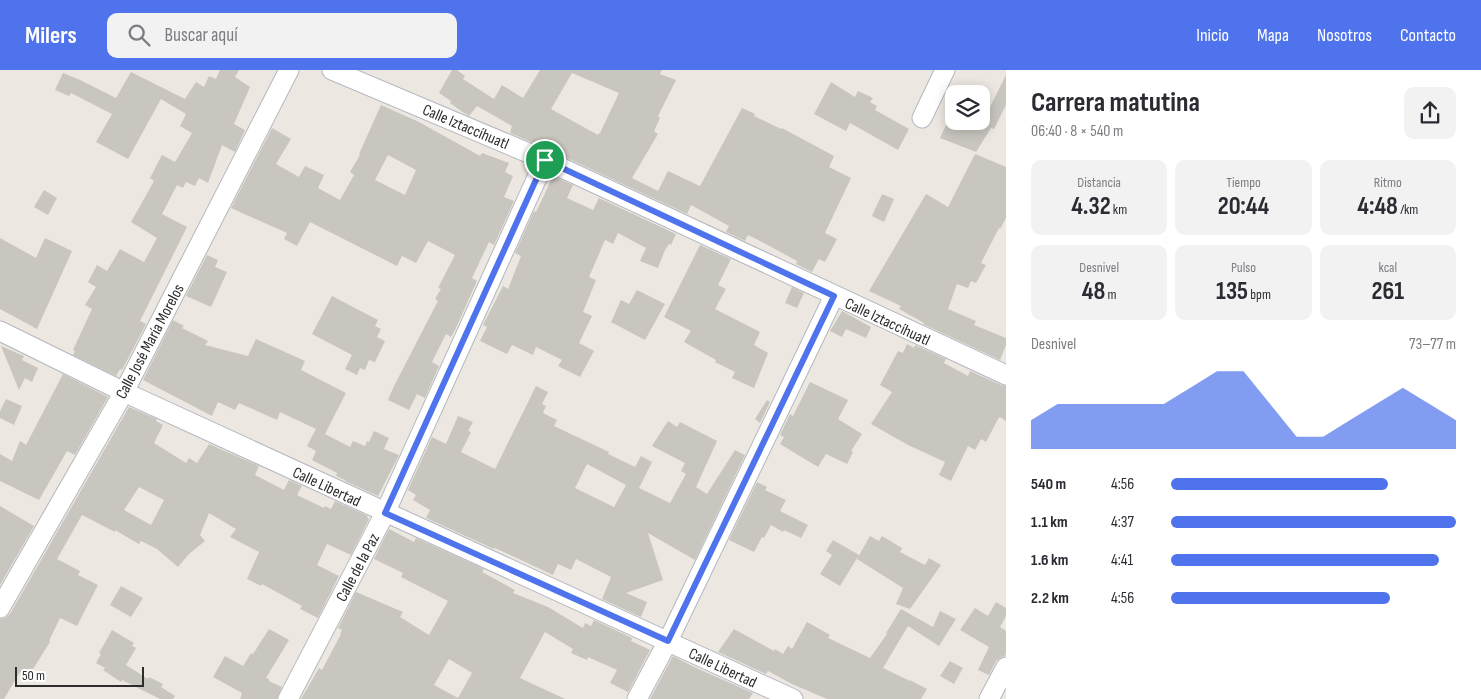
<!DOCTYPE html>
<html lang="es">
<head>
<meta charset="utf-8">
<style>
  :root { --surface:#fff; --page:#f2f2f3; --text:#2b2b33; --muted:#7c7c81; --accent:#4e73ec }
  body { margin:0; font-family:"Sofia Sans Condensed",sans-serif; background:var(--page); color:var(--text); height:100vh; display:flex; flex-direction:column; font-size:19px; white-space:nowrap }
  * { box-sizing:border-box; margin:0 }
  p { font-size:16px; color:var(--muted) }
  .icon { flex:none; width:28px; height:28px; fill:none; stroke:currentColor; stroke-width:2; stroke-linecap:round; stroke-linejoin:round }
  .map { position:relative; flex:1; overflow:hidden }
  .details { display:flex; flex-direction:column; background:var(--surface); width:475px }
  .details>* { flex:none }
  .buttons { position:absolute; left:945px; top:15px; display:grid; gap:10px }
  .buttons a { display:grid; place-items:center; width:45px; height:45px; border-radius:10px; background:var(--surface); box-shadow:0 2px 12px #0003; font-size:25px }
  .scale { position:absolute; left:15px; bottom:12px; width:129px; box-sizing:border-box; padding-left:5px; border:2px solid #2d2d2d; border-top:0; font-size:14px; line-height:18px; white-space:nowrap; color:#2d2d2d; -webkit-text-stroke:4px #fff; paint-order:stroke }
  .pin { position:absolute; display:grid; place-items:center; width:42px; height:42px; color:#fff; margin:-21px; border:2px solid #fff; border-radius:50%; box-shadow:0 1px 5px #0007 }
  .round { display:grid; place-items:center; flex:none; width:52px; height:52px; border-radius:10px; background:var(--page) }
  .summary { display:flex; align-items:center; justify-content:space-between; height:85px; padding:0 25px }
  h1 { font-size:28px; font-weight:700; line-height:38px }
  .figures { display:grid; grid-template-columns:repeat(3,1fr); gap:8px; height:85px; padding:5px 25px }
  .figures div { display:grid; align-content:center; border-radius:10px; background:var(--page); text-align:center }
  .figures b { font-size:25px; font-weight:700 }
  .figures small { font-size:14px; font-weight:400 }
  .figures p { font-size:14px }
  .chart { height:140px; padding:10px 25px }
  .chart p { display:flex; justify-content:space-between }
  .chart svg { width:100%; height:90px; margin-top:5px; fill:var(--accent); opacity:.7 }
  ul { padding:0 25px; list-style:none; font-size:16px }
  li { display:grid; grid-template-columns:80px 60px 1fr; align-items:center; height:38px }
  li i { height:12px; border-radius:6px; background:var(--accent) }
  header { display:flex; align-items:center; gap:30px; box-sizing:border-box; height:70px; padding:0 25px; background:var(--accent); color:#fff }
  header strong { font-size:24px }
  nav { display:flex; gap:28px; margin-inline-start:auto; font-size:18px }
  .search { width:350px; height:45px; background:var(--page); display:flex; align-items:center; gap:12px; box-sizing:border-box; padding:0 18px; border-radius:10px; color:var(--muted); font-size:19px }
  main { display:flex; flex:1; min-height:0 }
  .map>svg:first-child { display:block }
  .building { fill:#c9c5bf; fill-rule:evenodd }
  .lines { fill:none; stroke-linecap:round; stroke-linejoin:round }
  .minor-casing { stroke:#b4b7bf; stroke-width:21 }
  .minor { stroke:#fff; stroke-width:19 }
  .route-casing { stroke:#fff; stroke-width:10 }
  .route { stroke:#4e73ec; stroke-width:6 }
  .labels { text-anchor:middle; stroke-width:4.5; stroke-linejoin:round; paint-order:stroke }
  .street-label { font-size:16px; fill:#2d2d2d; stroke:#fff }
</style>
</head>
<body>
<header>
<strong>Milers</strong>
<div class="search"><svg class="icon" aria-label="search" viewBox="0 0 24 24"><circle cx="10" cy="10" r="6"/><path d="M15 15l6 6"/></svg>Buscar aquí</div>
<nav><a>Inicio</a><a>Mapa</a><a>Nosotros</a><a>Contacto</a></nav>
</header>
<main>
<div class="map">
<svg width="1006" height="629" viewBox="0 0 1006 629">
  <rect width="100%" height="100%" fill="#ede7e1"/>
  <path class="building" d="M220,0H239L235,7L250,17L234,54L245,60L235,82L222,75L208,113L199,108L195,116L186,112L183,118L177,115L162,144L187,157L140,251L146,254L122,300L120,299L116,306L73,285L75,281L73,280L92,239L85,235L96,217L88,212L97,195L107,201L120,179L144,192L157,168L131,152L154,111L150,108L162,85L175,92L192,63L180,56L186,44L161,29L128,89L96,72L112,44L71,23L69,26L55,20L63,3L80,10L116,28L131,2L185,29L196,12L204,17L209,6L216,9Z
    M452,0H457L465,6L463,9L494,29L502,15L523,28L540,0H662L660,4L676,10L658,46L660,48L654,61L658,64L632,108L658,121L668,101L700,116L742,38L755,44L754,46L781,59L782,58L834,86L829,97L851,108L825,163L837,169L825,192L819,189L812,202L796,194L797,191L760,171L748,165L745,171L726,162L729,156L691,135L687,144L550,80L510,63L512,56L477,36L469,46L464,43L450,33L451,31L439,23ZM572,3L619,23L600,63H599L598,65L551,39Z
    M1006,5V35L994,59L991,58L976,82L940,68L948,51H983Z
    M831,12L855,27L858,21L873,28L870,32L877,36L875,40L909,59L898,80L850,53L846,61L814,44Z
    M381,35L419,52L480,86L482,83L509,93L505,102L513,106L504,127L514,131L494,175L489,172L472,208L477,211L455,260L451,267L446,264L432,292L439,296L425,328L417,324L409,340L388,330L394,316L438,231L435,229L441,219L438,218L455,185L428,171L416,193L402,186L397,196L310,152L297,176L284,169L287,163L231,138L272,58L291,69L276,94L299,107L305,96L324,105L318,118L340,130L354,105L350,102L360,85L359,84ZM388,85L416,100L405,125L375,110Z
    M975,84L1006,97V148L1000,159L999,158L981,193L986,195L976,213L971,211L968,218L957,214L948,239L976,251L974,255L1006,268V275L1000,290L923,254L924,253L899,239L901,236L869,221L926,124L948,137Z
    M553,106L573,115L567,128L593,140L599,128L676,164L671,175L669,174L665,180L658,198L640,191L646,178L618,163L613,174L605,170L589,207L596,210L583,242L592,246L579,273L594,281L580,307L558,296L562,290L536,277L533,285L512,275L507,284L480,271L487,257L483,255L503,216L508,219L521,186L515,183L534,141L536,142L540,134Z
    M44,120L57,128L48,145L34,137Z
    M882,124L894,129L884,152L872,146Z
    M0,168L36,188L45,168L72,181L37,259L0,239Z
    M700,175L731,189L718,215L726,219L715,239L760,262L754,275L768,283L754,318L732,308L735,302L715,292L716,290L684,272L691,261L664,247Z
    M207,185L218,190L215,197L227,202L211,237L186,226Z
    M792,217L804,223L797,238L785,233Z
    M637,220L665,234L645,270L611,252L621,230L629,234Z
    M332,226L378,250L375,256L381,259L377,267L385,271L375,292L369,290L365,300L360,298L357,305L345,299L352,285L312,264Z
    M842,241L871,257L866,268L846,259L842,267L830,261Z
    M173,250L184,256L182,258L208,271L205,275L248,286L256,269L305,291L301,300L346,323L325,364L350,377L353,371L365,376L367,371L369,372L374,361L389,368L384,379L399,385L378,426L345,411V410L336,406L337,403L312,390L316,381L307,376L316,359L280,342L277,350L239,333L235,340L218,332L212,346L143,310Z
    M907,274L914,278L915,275L946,289L944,293L968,306L970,301L1001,315L1006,316V351L1000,347L998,349L986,372L981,369L975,380L968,376L951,411L939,405L945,392L908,375L871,354L892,322L880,315L898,281L903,283Z
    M1,276L24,286L22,290L38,298L32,312L25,308L19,320Z
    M63,304L108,327L75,385L67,381L39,430L0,411V384L12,391L20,371L26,375Z
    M810,312L848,330L838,349L862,364L851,381L853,382L847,394L826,384L818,397L780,374L784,367L780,365L790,344L793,346Z
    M536,316L548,322L542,334L546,336L543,343L557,350L554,356L609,382L608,384L635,397L641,386L652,392L639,418L670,433L686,404L681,401L685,393L652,376L668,351L677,357L680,352L717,371L696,417L707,424L735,380L745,385L695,490L648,463L663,510L626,523L647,532L641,547L602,529L611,507L576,489L571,500L558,494L553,505L495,478L494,479L426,448L430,440L413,430L416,425L408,420L432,367L446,374L458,346L473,352L468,361L471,362L461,382L495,399ZM587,394L626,415L614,437L575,418Z
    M6,329L22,336L14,355L0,348V341Z
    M767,330L770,332L760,353L755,349Z
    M129,337L157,349L156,351L163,355L154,373L186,393L189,388L197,393L209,374L259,396L255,405L284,420L289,410L302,416L297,425L324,438L325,436L331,439L335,431L368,446L367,447L369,449L351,485L327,474L317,495L339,506L318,548L300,539L302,536L262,514L261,516L247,509L259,482L230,467L236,459L209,443L200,465L205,471L189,484L178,497L157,479L141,471L139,474L115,460V462L82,445L57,489L80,501L78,505L98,515L77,556L60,548L49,571L50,572L28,607L20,602L4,629H0V549L5,548L10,544ZM139,417L164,430L151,455L124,440Z
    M757,412L767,417L765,420L786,430L780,441L808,455L801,468L784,460L783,462L771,455L764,468L762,467L754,482L729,470Z
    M0,436L34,456L0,515Z
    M389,459L414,472L416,468L484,499L482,502L515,520L513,523L548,537L583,558L585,553L591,556L594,550L632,568L631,571L650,580L628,622L610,613L617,600L588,587L587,590L571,583L573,579L545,562L520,608L565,629H301L319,598L322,600L341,564H340L342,560L338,558L356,522L403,542L400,547L429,565L448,531L401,507L403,503L374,489ZM449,589L472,603L458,628L434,615Z
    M870,466L879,471L882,466L902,478L900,482L925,495L929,488L941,495L910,539L896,534L903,518L857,489Z
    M833,470L859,485L840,516L820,504L832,485L826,481Z
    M121,516L143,528L131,547L110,535Z
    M996,532L1006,538V546L1000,557L1006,561V583L1005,586L1000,588L996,591L989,605L978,600L989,577L960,560L975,538L988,546Z
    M901,539L933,557L940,541L956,549L939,576L908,556L883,598L910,611V610L927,619L921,629H827L792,614L768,601L766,604L718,582L734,559L774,581L775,579L783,584L788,576L792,579L807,552L830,565L828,568L870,588L887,564L886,563Z
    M269,559L289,570L266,608L269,609V611L282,617L277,629H240L242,623L213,607L225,586L243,596L251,583L253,584Z
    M112,560L134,573L132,576L136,578L126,595L148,609L149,607L163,614L161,617L175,626L173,629H160L122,610L121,612L103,600L105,598L96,593L101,584L99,583Z
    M673,586L694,597L753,623L749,629H650Z
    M950,591L963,598L954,614L940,606Z"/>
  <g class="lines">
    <g class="minor-casing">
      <path id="minor" d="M332,0L545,90L1006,305
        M922,48L945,0
        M0,261L124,322L793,629
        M0,538L124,322L289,0
        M288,629L385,443L545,90
        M637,629L668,571L834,226
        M989,629L1006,597"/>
    </g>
    <use href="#minor" class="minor"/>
  </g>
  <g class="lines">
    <g class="route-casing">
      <path id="route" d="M545,90L834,226L668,571L385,443Z"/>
    </g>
    <use href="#route" class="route"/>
  </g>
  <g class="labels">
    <g class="street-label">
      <text transform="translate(466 56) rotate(23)" y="6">Calle Iztaccíhuatl</text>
      <text transform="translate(888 251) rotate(25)" y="6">Calle Iztaccíhuatl</text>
      <text transform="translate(149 271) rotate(-62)" y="6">Calle José María Morelos</text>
      <text transform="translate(327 416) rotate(25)" y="6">Calle Libertad</text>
      <text transform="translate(357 497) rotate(-62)" y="6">Calle de la Paz</text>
      <text transform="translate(723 597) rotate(25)" y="6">Calle Libertad</text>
    </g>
  </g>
</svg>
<div class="buttons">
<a><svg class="icon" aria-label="layers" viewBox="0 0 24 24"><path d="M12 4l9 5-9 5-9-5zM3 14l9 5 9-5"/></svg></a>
</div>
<div class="scale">50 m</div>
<div class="pin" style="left:545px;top:90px;background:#1e9e55"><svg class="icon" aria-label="arrive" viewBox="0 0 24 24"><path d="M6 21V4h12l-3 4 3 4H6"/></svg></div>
</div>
<section class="details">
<div class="summary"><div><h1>Carrera matutina</h1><p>06:40 · 8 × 540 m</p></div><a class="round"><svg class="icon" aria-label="share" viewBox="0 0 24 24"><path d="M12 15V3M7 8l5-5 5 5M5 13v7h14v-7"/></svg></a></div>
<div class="figures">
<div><p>Distancia</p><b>4.32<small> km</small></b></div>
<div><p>Tiempo</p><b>20:44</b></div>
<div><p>Ritmo</p><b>4:48<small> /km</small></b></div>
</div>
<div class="figures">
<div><p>Desnivel</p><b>48<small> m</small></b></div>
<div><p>Pulso</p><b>135<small> bpm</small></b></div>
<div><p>kcal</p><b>261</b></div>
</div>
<div class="chart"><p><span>Desnivel</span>73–77 m</p>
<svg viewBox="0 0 160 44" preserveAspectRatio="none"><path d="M0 44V30L10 22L20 22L30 22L40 22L50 22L60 14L70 6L80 6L90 22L100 38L110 38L120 30L130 22L140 14L150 22L160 30V44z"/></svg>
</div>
<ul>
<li><b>540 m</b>4:56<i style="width:76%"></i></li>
<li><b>1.1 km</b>4:37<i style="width:100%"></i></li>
<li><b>1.6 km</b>4:41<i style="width:94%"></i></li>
<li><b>2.2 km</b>4:56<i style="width:77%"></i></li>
</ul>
</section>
</main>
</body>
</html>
